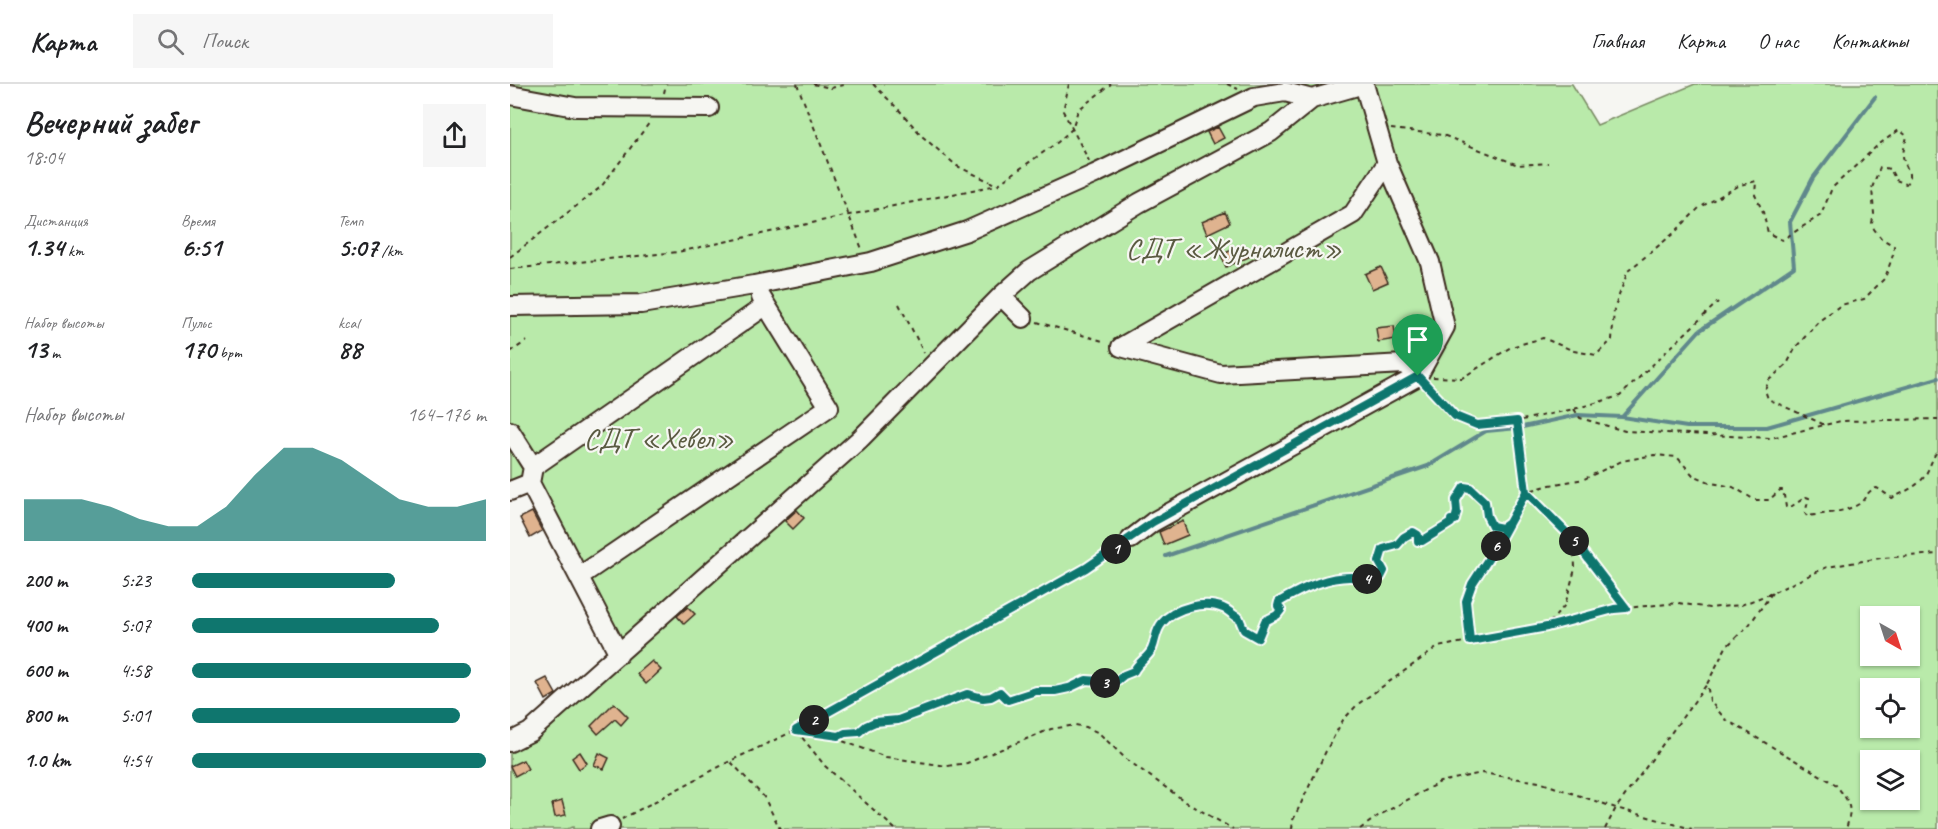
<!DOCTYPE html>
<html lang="ru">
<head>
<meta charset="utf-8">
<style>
  :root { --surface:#fff; --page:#f6f6f6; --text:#202124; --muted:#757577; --line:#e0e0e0; --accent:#0f766e }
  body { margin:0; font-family:Caveat,sans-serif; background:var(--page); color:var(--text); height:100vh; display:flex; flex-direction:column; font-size:22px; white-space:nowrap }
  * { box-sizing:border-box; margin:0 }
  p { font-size:20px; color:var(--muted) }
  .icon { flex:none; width:33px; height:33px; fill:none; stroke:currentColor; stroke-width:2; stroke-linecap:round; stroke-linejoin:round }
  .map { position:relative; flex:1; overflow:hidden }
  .sheet { display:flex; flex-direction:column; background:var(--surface); width:510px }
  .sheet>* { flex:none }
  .needle { width:39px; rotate:141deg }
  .fabs { position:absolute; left:1350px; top:522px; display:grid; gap:12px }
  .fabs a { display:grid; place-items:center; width:60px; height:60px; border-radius:0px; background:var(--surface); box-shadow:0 2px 4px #0004; font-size:30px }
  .pin { position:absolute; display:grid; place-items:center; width:51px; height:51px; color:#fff; margin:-62px -26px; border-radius:50% 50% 50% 0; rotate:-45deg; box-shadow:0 0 6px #0007 }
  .pin .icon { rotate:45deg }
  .km { position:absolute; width:30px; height:30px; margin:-15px; border-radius:50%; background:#222; color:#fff; font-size:16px; line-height:30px; text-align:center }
  .round { display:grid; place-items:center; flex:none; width:63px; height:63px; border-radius:0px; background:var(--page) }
  .summary { display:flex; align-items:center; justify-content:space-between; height:102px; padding:0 24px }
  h1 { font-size:33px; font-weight:700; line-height:45px }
  .figures { display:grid; grid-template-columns:repeat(3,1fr); gap:9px; height:102px; padding:6px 24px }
  .figures div { display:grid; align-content:center }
  .figures b { font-size:26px; font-weight:700 }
  .figures small { font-size:16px; font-weight:400 }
  .figures p { font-size:16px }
  .chart { height:168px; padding:12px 24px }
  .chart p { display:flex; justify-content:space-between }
  .chart svg { width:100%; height:108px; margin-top:6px; fill:var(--accent); opacity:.7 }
  ul { padding:0 24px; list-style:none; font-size:20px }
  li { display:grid; grid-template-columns:96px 72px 1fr; align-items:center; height:45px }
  li i { height:15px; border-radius:8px; background:var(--accent) }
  header { display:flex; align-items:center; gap:36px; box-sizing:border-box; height:84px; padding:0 30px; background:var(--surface); border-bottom:2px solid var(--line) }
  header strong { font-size:28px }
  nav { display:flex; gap:33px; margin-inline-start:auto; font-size:21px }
  .search { width:420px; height:54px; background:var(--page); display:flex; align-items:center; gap:15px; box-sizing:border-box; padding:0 21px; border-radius:0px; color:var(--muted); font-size:22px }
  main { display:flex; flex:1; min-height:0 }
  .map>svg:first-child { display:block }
  .green { fill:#b9eaaa; stroke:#7a8a64; stroke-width:1.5; fill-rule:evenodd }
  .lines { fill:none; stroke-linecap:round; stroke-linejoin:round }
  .stream { stroke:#60888c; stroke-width:4 }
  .building { fill:#dfb38f; stroke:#3b2a1e; stroke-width:1.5 }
  .minor-casing { stroke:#3b2a1e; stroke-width:22 }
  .path { stroke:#3b2a1e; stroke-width:2; stroke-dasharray:4.5 4.5; stroke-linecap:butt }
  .minor { stroke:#f6f6f2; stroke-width:18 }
  .route-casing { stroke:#fff; stroke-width:12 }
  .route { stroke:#0f766e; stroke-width:8 }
  .labels { text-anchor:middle; stroke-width:4.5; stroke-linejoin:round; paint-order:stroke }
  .park-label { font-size:30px; fill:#5a5a41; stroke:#f6f6f2 }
</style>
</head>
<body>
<header>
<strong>Карта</strong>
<div class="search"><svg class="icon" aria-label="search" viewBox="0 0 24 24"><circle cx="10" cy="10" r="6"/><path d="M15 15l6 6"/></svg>Поиск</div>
<nav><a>Главная</a><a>Карта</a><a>О нас</a><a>Контакты</a></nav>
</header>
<main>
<section class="sheet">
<div class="summary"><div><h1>Вечерний забег</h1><p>18:04</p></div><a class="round"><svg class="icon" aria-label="share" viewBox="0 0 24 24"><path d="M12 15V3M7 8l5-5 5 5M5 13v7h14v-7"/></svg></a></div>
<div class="figures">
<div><p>Дистанция</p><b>1.34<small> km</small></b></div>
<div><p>Время</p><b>6:51</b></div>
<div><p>Темп</p><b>5:07<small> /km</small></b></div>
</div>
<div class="figures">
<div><p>Набор высоты</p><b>13<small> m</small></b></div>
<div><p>Пульс</p><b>170<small> bpm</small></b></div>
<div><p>kcal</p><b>88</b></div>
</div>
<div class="chart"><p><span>Набор высоты</span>164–176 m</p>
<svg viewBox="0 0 160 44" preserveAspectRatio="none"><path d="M0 44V27L10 27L20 27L30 30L40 35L50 38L60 38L70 30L80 17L90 6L100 6L110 11L120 19L130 27L140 30L150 30L160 27V44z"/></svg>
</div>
<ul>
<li><b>200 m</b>5:23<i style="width:69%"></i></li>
<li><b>400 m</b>5:07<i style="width:84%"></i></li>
<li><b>600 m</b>4:58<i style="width:95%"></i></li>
<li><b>800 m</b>5:01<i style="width:91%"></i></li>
<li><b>1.0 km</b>4:54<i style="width:100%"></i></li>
</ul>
</section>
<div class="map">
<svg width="1428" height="745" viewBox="0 0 1428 745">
  <rect width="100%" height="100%" fill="#f6f6f2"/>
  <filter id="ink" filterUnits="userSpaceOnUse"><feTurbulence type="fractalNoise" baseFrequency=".0167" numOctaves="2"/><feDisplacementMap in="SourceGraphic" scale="12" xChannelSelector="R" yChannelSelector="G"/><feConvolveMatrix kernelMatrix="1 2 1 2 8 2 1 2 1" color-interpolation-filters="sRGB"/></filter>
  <g filter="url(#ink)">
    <path class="green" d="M0,0H1062L1087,41L1185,0H1428V745H63V743L57,745H0V658L109,570L21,399L0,407ZM1360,532H1400V572H1360ZM1360,604H1400V644H1360ZM1360,676H1400V716H1360Z"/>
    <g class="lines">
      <path class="stream" d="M1112,333L1189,247L1284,183L1280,138L1303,94L1365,13
        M656,472L918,382L976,347L1008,344L1068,331L1112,333L1177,343H1257L1428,294"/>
    </g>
    <path class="building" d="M708,43L714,54L703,60L697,48Z
      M715,128L720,139L697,150L692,138Z
      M733,161L739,173L716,183L711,171Z
      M871,183L878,198L862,205L855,190Z
      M884,242L886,255L868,258L866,244Z
      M287,426L294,434L283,445L275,437Z
      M22,428L32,447L20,454L10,434Z
      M673,437L678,451L654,461L649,448Z
      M178,523L185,530L174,540L167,532Z
      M142,577L151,586L136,600L127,590Z
      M37,594L46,610L36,616L27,599Z
      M104,619L118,633L111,641L105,635L88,650L81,642Z
      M70,668L77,679L69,685L62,674Z
      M89,669L99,674L94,685L84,681Z
      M13,676L18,685L5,692L0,682Z
      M52,717L56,731L45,733L42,720Z"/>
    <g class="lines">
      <g class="minor-casing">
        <path id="minor" d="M0,11L65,23L199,24
          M491,212L513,234
          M0,222L131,220L244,201L361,178L457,147L585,90L744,13L775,8L802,15
          M611,263L711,290L894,280L908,292L935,243L920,178L877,79L854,0
          M611,263L843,130L877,79
          M0,347L23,383
          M0,407L20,399
          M621,455L643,438L908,292
          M70,492L319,323L251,213
          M109,570L20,399L23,383L255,222
          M0,658L20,648L350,355L491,212L519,187L629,119L761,48L802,15L854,0
          M90,745L100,742"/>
      </g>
      <path class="path" d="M287,0L352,165
        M303,0L321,4L338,0
        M363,0L390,27L413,53L447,82L487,101L548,58L562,45L568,26L601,0
        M559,0L553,27L579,77
        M717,0L728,5
        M154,9L156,0
        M881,45L933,51L1008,81L1038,79
        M0,173L91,103L140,38
        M0,185L168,168L339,131L487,101
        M389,220L414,269
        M527,238L596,258
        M0,268L17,257
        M923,293L952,294L1001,263L1033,254L1064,267L1086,271L1102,256L1104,225L1118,187L1164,149L1189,124L1230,101L1246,97L1245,111L1253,128L1258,149L1272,156L1311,131L1322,104L1368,61L1389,46L1397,52C1396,58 1393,66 1393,72C1394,83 1404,89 1396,100L1386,96L1380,85L1370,83L1362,104L1364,130L1362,139L1364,145L1371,154L1384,162V168L1375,194L1354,215L1331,221L1309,237L1286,263L1277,280L1259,296L1255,306L1258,315L1315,341
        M919,303L945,332L967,341L1007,337L1064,325L1110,312L1208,218
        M1064,325L1070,334L1115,347L1261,354L1331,337L1428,335
        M1007,337L1016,408L1064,456L1065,485L1055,521L1038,541
        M1064,456L1115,523
        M1262,509L1239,541L1216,563L1197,600L1200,617L1215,635L1325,700C1340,718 1343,723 1336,745
        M960,557L956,517L962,500L986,463L1016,408L1040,401L1074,395L1112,377L1144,371L1167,373L1183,391L1202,399L1223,403L1245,416H1259L1270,406H1273L1276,423L1279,424L1296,413L1299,414L1295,429L1297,432C1312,430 1336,428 1349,420C1356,415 1357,406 1367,404L1382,414C1396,407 1410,402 1417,388C1421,380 1423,373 1428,366
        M319,652C326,652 345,650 350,647C354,644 357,641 362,640C370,637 380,638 389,636C412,630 432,617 454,611C468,608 471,618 490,608L498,616L526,607H545L559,604L576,596L589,597L602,601L614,591L624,587C628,578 638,574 642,565C646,556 645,547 652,539C664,523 695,516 713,524C719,526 723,531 729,534L734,546L748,554L755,537L767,531L771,526L768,522L769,518C794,503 831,485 861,497L871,493L874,487L869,478L874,465L887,461L893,453L903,448L908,451V457H912L941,439V436H945L947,428L946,416L954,403L960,404L976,418L977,432L982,442L992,444L999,439
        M221,678L254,713L270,745
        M112,735L220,677L286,646L576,484L610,462
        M385,745L315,682L286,646L319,652L376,673L437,682L457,679L541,645L565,641L576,643L589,649L616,675L676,718L723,745
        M782,745L783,736L817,665L833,636L848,620L928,563L1037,542L1104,525L1169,519L1199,524L1231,521L1262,509L1317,483L1371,474L1428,470
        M850,745L868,732L930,698L972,689L1029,698L1106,724L1182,745
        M1095,745L1106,724L1197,600"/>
      <use href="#minor" class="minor"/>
    </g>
  </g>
  <g class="lines" filter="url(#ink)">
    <g class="route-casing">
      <path id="route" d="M908,292L643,438L576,484L286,646L329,652L335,649L349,648L356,642L365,638L388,636L457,610L473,614L481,613L490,608L498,616L526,607H545L559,604L576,596L590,597L602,601L614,591L624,587C628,578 638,574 642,565C646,556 645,547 652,539C664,524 695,516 713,524C719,526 722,531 729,534L734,546L748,554L755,537L767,531L771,526L768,522L769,518C794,503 832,485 861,497L871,493L874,487L869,478L873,465L887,461L894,453L903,448L908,451V457H912L941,439V436H945L947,428L946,416L954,403L960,404L975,418L977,432L982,442L992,444L999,439L1016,408L1064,456L1116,524L1104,525L1037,543L960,557L956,517L962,500L986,463L1016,408L1007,337L967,341L945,332L908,292"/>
    </g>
    <use href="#route" class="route"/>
  </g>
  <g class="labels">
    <g class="park-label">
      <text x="724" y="174">СДТ «Журналист»</text>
      <text x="149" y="364">СДТ «Хевел»</text>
    </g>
  </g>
</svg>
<div class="fabs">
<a><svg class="needle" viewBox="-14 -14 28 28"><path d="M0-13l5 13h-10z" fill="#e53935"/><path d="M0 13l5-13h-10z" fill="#757577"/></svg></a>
<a><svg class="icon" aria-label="locate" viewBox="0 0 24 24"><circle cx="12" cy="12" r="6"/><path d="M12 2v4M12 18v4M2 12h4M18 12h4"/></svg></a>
<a><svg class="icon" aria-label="layers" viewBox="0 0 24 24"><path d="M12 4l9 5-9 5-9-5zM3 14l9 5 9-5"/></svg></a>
</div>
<div class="pin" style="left:908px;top:292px;background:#1e9e55"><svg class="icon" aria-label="arrive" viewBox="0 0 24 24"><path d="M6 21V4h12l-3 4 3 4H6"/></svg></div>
<b class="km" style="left:606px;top:465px">1</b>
<b class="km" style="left:304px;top:636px">2</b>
<b class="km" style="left:595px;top:599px">3</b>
<b class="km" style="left:857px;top:495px">4</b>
<b class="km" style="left:1064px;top:457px">5</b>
<b class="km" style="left:986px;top:462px">6</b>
</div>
</main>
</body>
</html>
